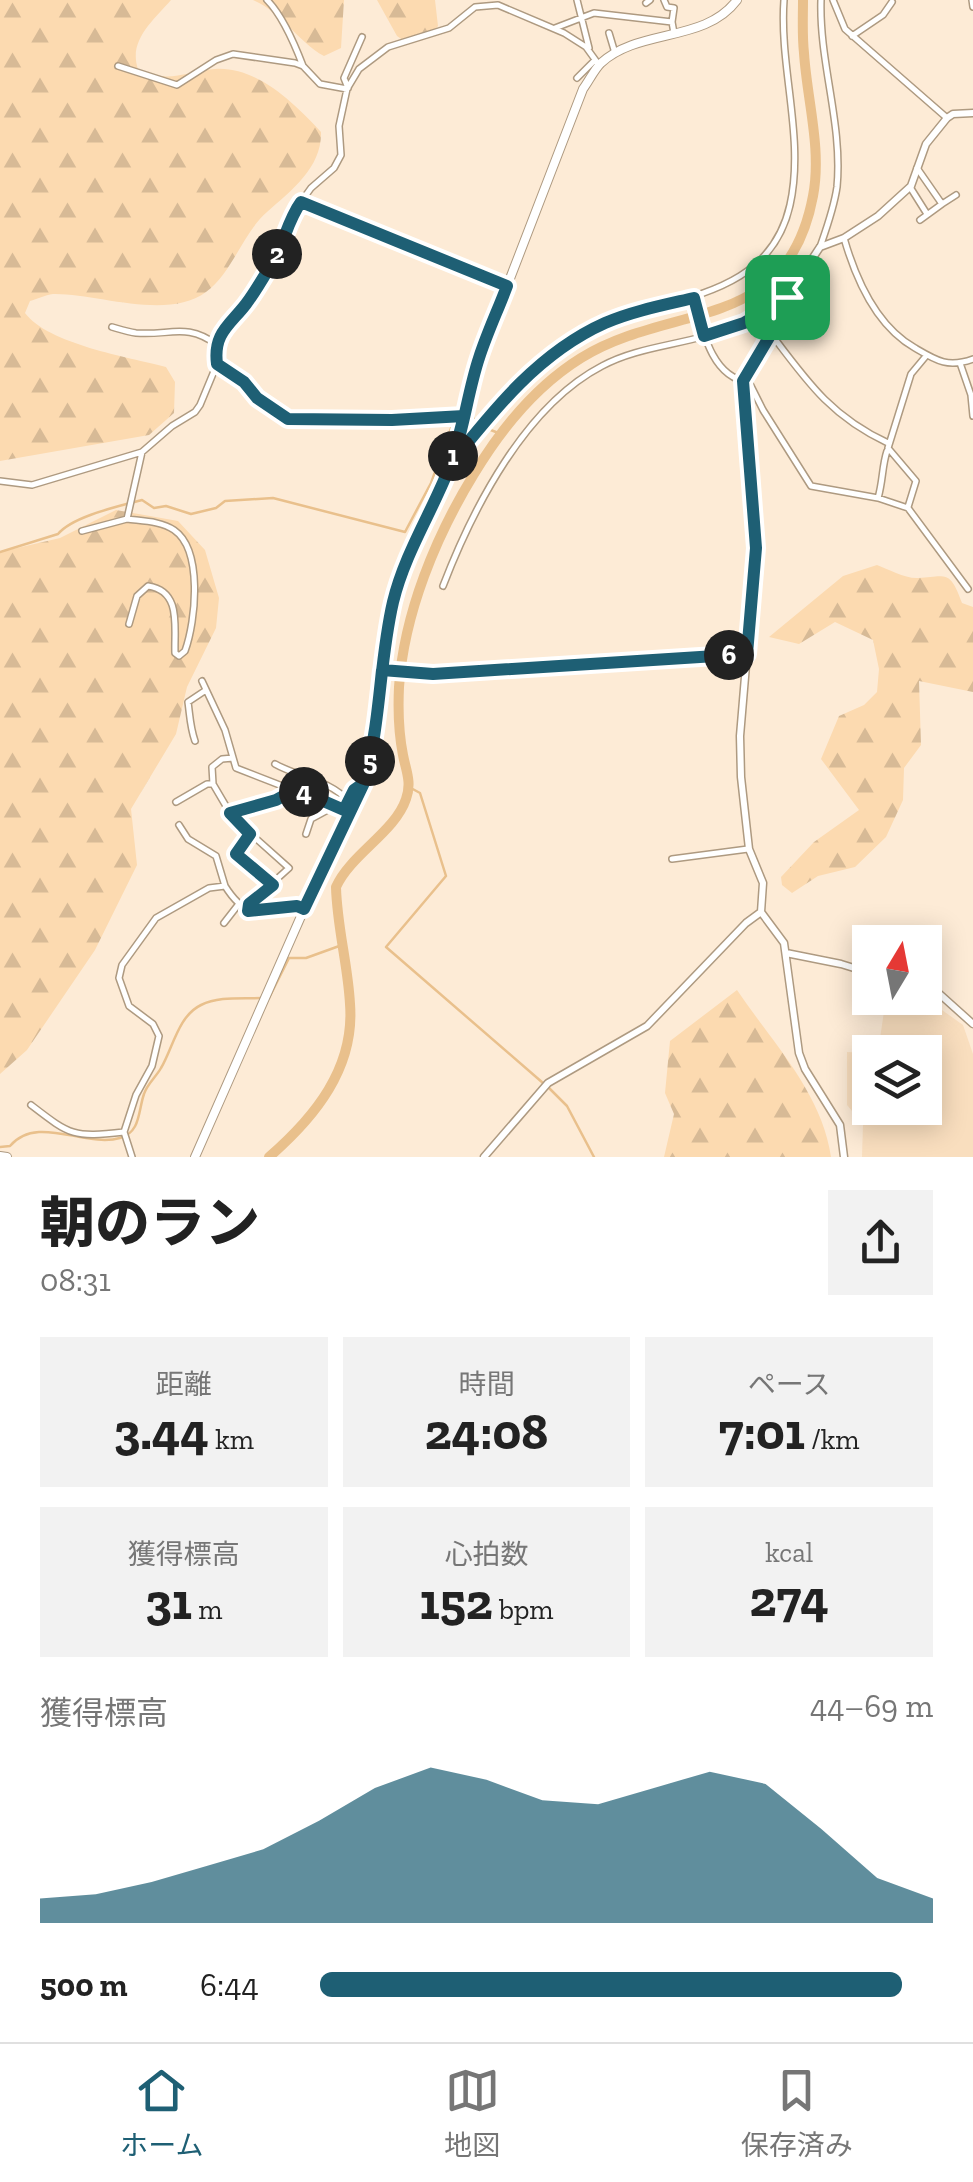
<!DOCTYPE html>
<html lang="ja">
<head>
<meta charset="utf-8">
<style>
  :root { --surface:#fff; --page:#f2f2f2; --text:#222; --muted:#767676; --line:#e0e0e0; --accent:#1e5f74 }
  body { margin:0; font-family:"Zilla Slab","Noto Sans JP",serif; background:var(--page); color:var(--text); height:100vh; display:flex; flex-direction:column; font-size:38px; white-space:nowrap }
  * { box-sizing:border-box; margin:0 }
  p { font-size:32px; color:var(--muted) }
  .icon { flex:none; width:55px; height:55px; fill:none; stroke:currentColor; stroke-width:2; stroke-linecap:round; stroke-linejoin:round }
  .map { position:relative; height:1157px; overflow:hidden }
  .sheet { display:flex; flex-direction:column; background:var(--surface); flex:1 }
  .sheet>* { flex:none }
  .needle { width:65px; rotate:10deg }
  .fabs { position:absolute; left:852px; top:925px; display:grid; gap:20px }
  .fabs a { display:grid; place-items:center; width:90px; height:90px; border-radius:0px; background:var(--surface); box-shadow:0 5px 25px #0003; font-size:50px }
  .pin { position:absolute; display:grid; place-items:center; width:85px; height:85px; color:#fff; margin:-42px; border-radius:20px; box-shadow:0 5px 15px #0006 }
  .km { position:absolute; width:50px; height:50px; margin:-25px; border-radius:50%; background:#222; color:#fff; font-size:28px; line-height:50px; text-align:center }
  .round { display:grid; place-items:center; flex:none; width:105px; height:105px; border-radius:0px; background:var(--page) }
  .summary { display:flex; align-items:center; justify-content:space-between; height:170px; padding:0 40px }
  h1 { font-size:55px; font-weight:800; line-height:75px }
  .figures { display:grid; grid-template-columns:repeat(3,1fr); gap:15px; height:170px; padding:10px 40px }
  .figures div { display:grid; align-content:center; border-radius:0px; background:var(--page); text-align:center }
  .figures b { font-size:50px; font-weight:800 }
  .figures small { font-size:28px; font-weight:400 }
  .figures p { font-size:28px }
  .chart { height:280px; padding:20px 40px }
  .chart p { display:flex; justify-content:space-between }
  .chart svg { width:100%; height:180px; margin-top:10px; fill:var(--accent); opacity:.7 }
  ul { padding:0 40px; list-style:none; font-size:32px }
  li { display:grid; grid-template-columns:160px 120px 1fr; align-items:center; height:75px }
  li i { height:25px; border-radius:12px; background:var(--accent) }
  .tab-bar { display:flex; justify-content:space-around; align-items:center; height:140px; border-top:2px solid var(--line); background:var(--surface); font-size:28px; color:var(--muted) }
  .tab-bar a { display:grid; justify-items:center; gap:5px }
  .tab-bar .active { color:var(--accent) }
  .map>svg:first-child { display:block }
  .built { fill:#f9debe }
  .forest { fill:url(#forest-firs) }
  .lines { fill:none; stroke-linecap:round; stroke-linejoin:round }
  .stream { stroke:#e9c08c; stroke-width:2.5 }
  .river { stroke:#e9c08c; stroke-width:10 }
  .minor-casing { stroke:#ae9a81; stroke-width:8 }
  .tertiary-casing { stroke:#ae9a81; stroke-width:9 }
  .primary-casing { stroke:#ae9a81; stroke-width:10 }
  .minor { stroke:#fff; stroke-width:5 }
  .tertiary { stroke:#fff; stroke-width:6 }
  .primary { stroke:#fff; stroke-width:8 }
  .route-casing { stroke:#fff; stroke-width:20 }
  .route { stroke:#1e5f74; stroke-width:12 }
</style>
</head>
<body>
<div class="map">
<svg width="973" height="1157" viewBox="0 0 973 1157">
  <defs>
    <pattern id="forest-firs" width="22" height="20" patternUnits="userSpaceOnUse" patternTransform="scale(2.5)"><rect width="22" height="20" fill="#fcdab0"/><path d="M5 1l3.5 6h-7zM16 11l3.5 6h-7z" fill="#d7ba96"/></pattern>
  </defs>
  <rect width="100%" height="100%" fill="#fdebd6"/>
  <path class="built" d="M886,998H925L963,1025L973,1054V1157H862L863,1124L847,1105V1052L870,1053V1108H925V1052H878Z"/>
  <path class="forest" d="M0,0H171C154,20 128,40 138,69C169,84 183,72 215,69C257,66 295,104 321,132C322,167 292,190 267,212C242,234 233,272 206,292C167,321 96,293 53,294C45,295 37,299 30,301L25,313C48,344 128,357 166,367L175,382L174,413L149,435L0,461Z
    M253,0H344L341,48L324,56C297,41 282,12 253,0Z
    M377,0H435L438,26L428,38L407,43L397,36Z
    M116,510L178,521L205,550L219,598L216,628L187,687L176,734L131,809L137,865L95,950L27,1050L0,1074V552L60,538Z
    M877,565C888,569 906,579 918,578C947,576 950,570 962,603L973,607V692L919,681L921,745L904,768L903,800L886,837L855,867L818,876L792,893L782,885L781,877L814,842L859,810L821,759L839,716L864,705L877,692L879,669L873,640L835,622L799,644L769,637L843,576Z
    M737,990C772,1042 822,1093 831,1157H664L674,1114L665,1093L670,1041Z"/>
  <g class="lines">
    <path class="stream" d="M467,420L473,418L483,427L501,434
      M0,552L58,534C73,516 120,506 142,500L154,508L166,506L191,514L216,508L225,501L273,498L405,532L431,483L453,423L459,421
      M409,787L420,793L446,876L386,947L543,1083
      M269,998L289,958H306L342,945
      M549,1088L567,1106L594,1157
      M0,1147L10,1146C37,1114 85,1148 120,1138C141,1132 138,1111 144,1094C147,1084 156,1077 161,1068C173,1048 178,1016 201,1005C219,996 242,999 261,998"/>
    <path class="river" d="M269,1157C315,1117 355,1068 350,1004C348,965 337,927 336,887C351,854 395,832 406,799C412,782 406,771 403,755C399,735 398,708 399,687C404,613 436,536 474,474C501,429 536,386 581,358C674,301 787,335 813,196C822,149 807,100 804,53C802,35 803,18 803,0"/>
    <g class="minor-casing">
      <path id="minor" d="M267,0C282,15 295,45 303,66
        M577,0L589,48
        M664,0L667,7L674,8L672,22
        M833,0L845,29L947,118
        M972,0L973,7
        M646,3L650,0
        M555,28L594,13L672,22L674,33
        M609,33L615,53
        M852,36L883,15L892,2
        M118,66L177,85L216,60L233,54L295,63L303,66L320,84L347,89
        M577,78L594,61
        M348,88L344,78L362,37
        M917,168L942,204L920,220
        M910,187L927,214
        M301,202L506,286
        M942,204L956,195
        M844,238C856,280 876,326 915,348C937,361 948,368 973,359
        M820,247C827,227 834,208 837,187C843,124 819,63 821,0
        M694,298C702,328 711,378 749,382L763,410L811,486L878,498L908,508L968,589
        M112,327C119,329 128,332 136,333C169,336 187,322 217,345
        M772,335C808,383 832,417 888,443
        M960,363L971,395L973,416
        M217,364L244,382L257,398L288,419L392,420L464,416
        M456,457C492,411 530,365 581,335C653,294 767,307 790,205C805,138 779,68 784,0
        M0,481L32,485L142,452
        M878,498C883,481 882,466 887,451
        M908,507L916,481L888,448L911,374L926,356
        M82,531L127,519
        M443,586C473,508 525,406 602,366C633,349 670,346 705,336C739,326 757,311 787,297
        M129,624L137,596L148,586C182,591 174,627 175,653L179,656L185,651C196,620 203,550 174,530C161,521 142,521 127,519L142,452L172,426L195,412L200,405L217,364V345L229,319L245,305L277,255L291,216L311,188L334,168L341,155L339,126L347,89L359,69L388,47L449,28L475,7L498,5L564,33L586,47L599,65
        M202,681L225,730L236,768L344,810L354,790L362,784
        M195,741C190,727 190,716 188,702L206,690
        M233,758L222,759L212,767L213,784L233,818L289,868L249,904L248,911
        M275,764C298,777 330,780 348,801
        M176,802L207,784H213
        M230,813L275,800L296,789
        M179,825L188,839L216,856L225,886
        M249,834L236,854L272,884
        M306,834L311,819L335,806
        M672,859L748,849
        M224,923L238,905
        M31,1105C70,1135 73,1138 124,1132
        M132,1157L124,1132L136,1095L152,1066L159,1036L153,1024L129,1006L119,978L122,965L156,918L209,888L225,886C247,921 260,911 297,906L304,909"/>
    </g>
    <g class="tertiary-casing">
      <path id="tertiary" d="M383,670L433,674L747,654
        M786,953L841,964L870,973
        M925,985L934,989L973,1024
        M484,1157L548,1083L647,1026L746,923L761,912
        M844,1157L840,1125L805,1069L799,1053L784,943L761,912L763,883L749,849L741,777L740,736L756,547L743,381L771,335L787,297L820,247L844,238L878,216L911,186L926,144L947,118L953,114L973,113"/>
    </g>
    <g class="primary-casing">
      <path id="primary" d="M0,1156L7,1157
        M195,1157L324,864L360,792L375,736L394,598L407,560L452,462L479,359L583,89C589,81 594,70 601,63C639,28 705,43 737,0"/>
    </g>
    <use href="#minor" class="minor"/>
    <use href="#tertiary" class="tertiary"/>
    <use href="#primary" class="primary"/>
  </g>
  <g class="lines">
    <g class="route-casing">
      <path id="route" d="M787,297L744,323L704,336L694,298C664,305 633,311 605,323C540,352 495,408 452,462L464,416L392,420L288,419L257,398L244,382L217,364C213,333 230,325 246,304C256,291 266,273 275,258C285,240 288,220 301,202L507,286C498,310 487,333 479,358C468,391 464,428 452,461C434,509 405,552 393,602C379,662 381,724 364,783L354,790L344,810L296,789L276,800L230,813L250,834L236,854L273,885L249,904L248,911L297,906L304,909L364,783C374,746 378,709 382,670L433,674L747,654L756,548L743,381L771,334L787,297"/>
    </g>
    <use href="#route" class="route"/>
  </g>
</svg>
<div class="fabs">
<a><svg class="needle" viewBox="-14 -14 28 28"><path d="M0-13l5 13h-10z" fill="#e53935"/><path d="M0 13l5-13h-10z" fill="#767676"/></svg></a>
<a><svg class="icon" aria-label="layers" viewBox="0 0 24 24"><path d="M12 4l9 5-9 5-9-5zM3 14l9 5 9-5"/></svg></a>
</div>
<div class="pin" style="left:787px;top:297px;background:#1e9e55"><svg class="icon" aria-label="arrive" viewBox="0 0 24 24"><path d="M6 21V4h12l-3 4 3 4H6"/></svg></div>
<b class="km" style="left:453px;top:456px">1</b>
<b class="km" style="left:277px;top:254px">2</b>
<b class="km" style="left:304px;top:792px">4</b>
<b class="km" style="left:370px;top:761px">5</b>
<b class="km" style="left:729px;top:655px">6</b>
</div>
<section class="sheet">
<div class="summary"><div><h1>朝のラン</h1><p>08:31</p></div><a class="round"><svg class="icon" aria-label="share" viewBox="0 0 24 24"><path d="M12 15V3M7 8l5-5 5 5M5 13v7h14v-7"/></svg></a></div>
<div class="figures">
<div><p>距離</p><b>3.44<small> km</small></b></div>
<div><p>時間</p><b>24:08</b></div>
<div><p>ペース</p><b>7:01<small> /km</small></b></div>
</div>
<div class="figures">
<div><p>獲得標高</p><b>31<small> m</small></b></div>
<div><p>心拍数</p><b>152<small> bpm</small></b></div>
<div><p>kcal</p><b>274</b></div>
</div>
<div class="chart"><p><span>獲得標高</span>44–69 m</p>
<svg viewBox="0 0 160 44" preserveAspectRatio="none"><path d="M0 44V38L10 37L20 34L30 30L40 26L50 19L60 11L70 6L80 9L90 14L100 15L110 11L120 7L130 10L140 21L150 33L160 38V44z"/></svg>
</div>
<ul>
<li><b>500 m</b>6:44<i style="width:95%"></i></li>
</ul>
</section>
<nav class="tab-bar">
<a class="active"><svg class="icon" aria-label="home" viewBox="0 0 24 24"><path d="M3 11l9-7 9 7M6 9v11h12V9"/></svg>ホーム</a>
<a><svg class="icon" aria-label="map" viewBox="0 0 24 24"><path d="M3 6l6-2 6 2 6-2v14l-6 2-6-2-6 2zM9 4v14M15 6v14"/></svg>地図</a>
<a><svg class="icon" aria-label="saved" viewBox="0 0 24 24"><path d="M7 4h10v16l-5-4-5 4z"/></svg>保存済み</a>
</nav>
</body>
</html>
